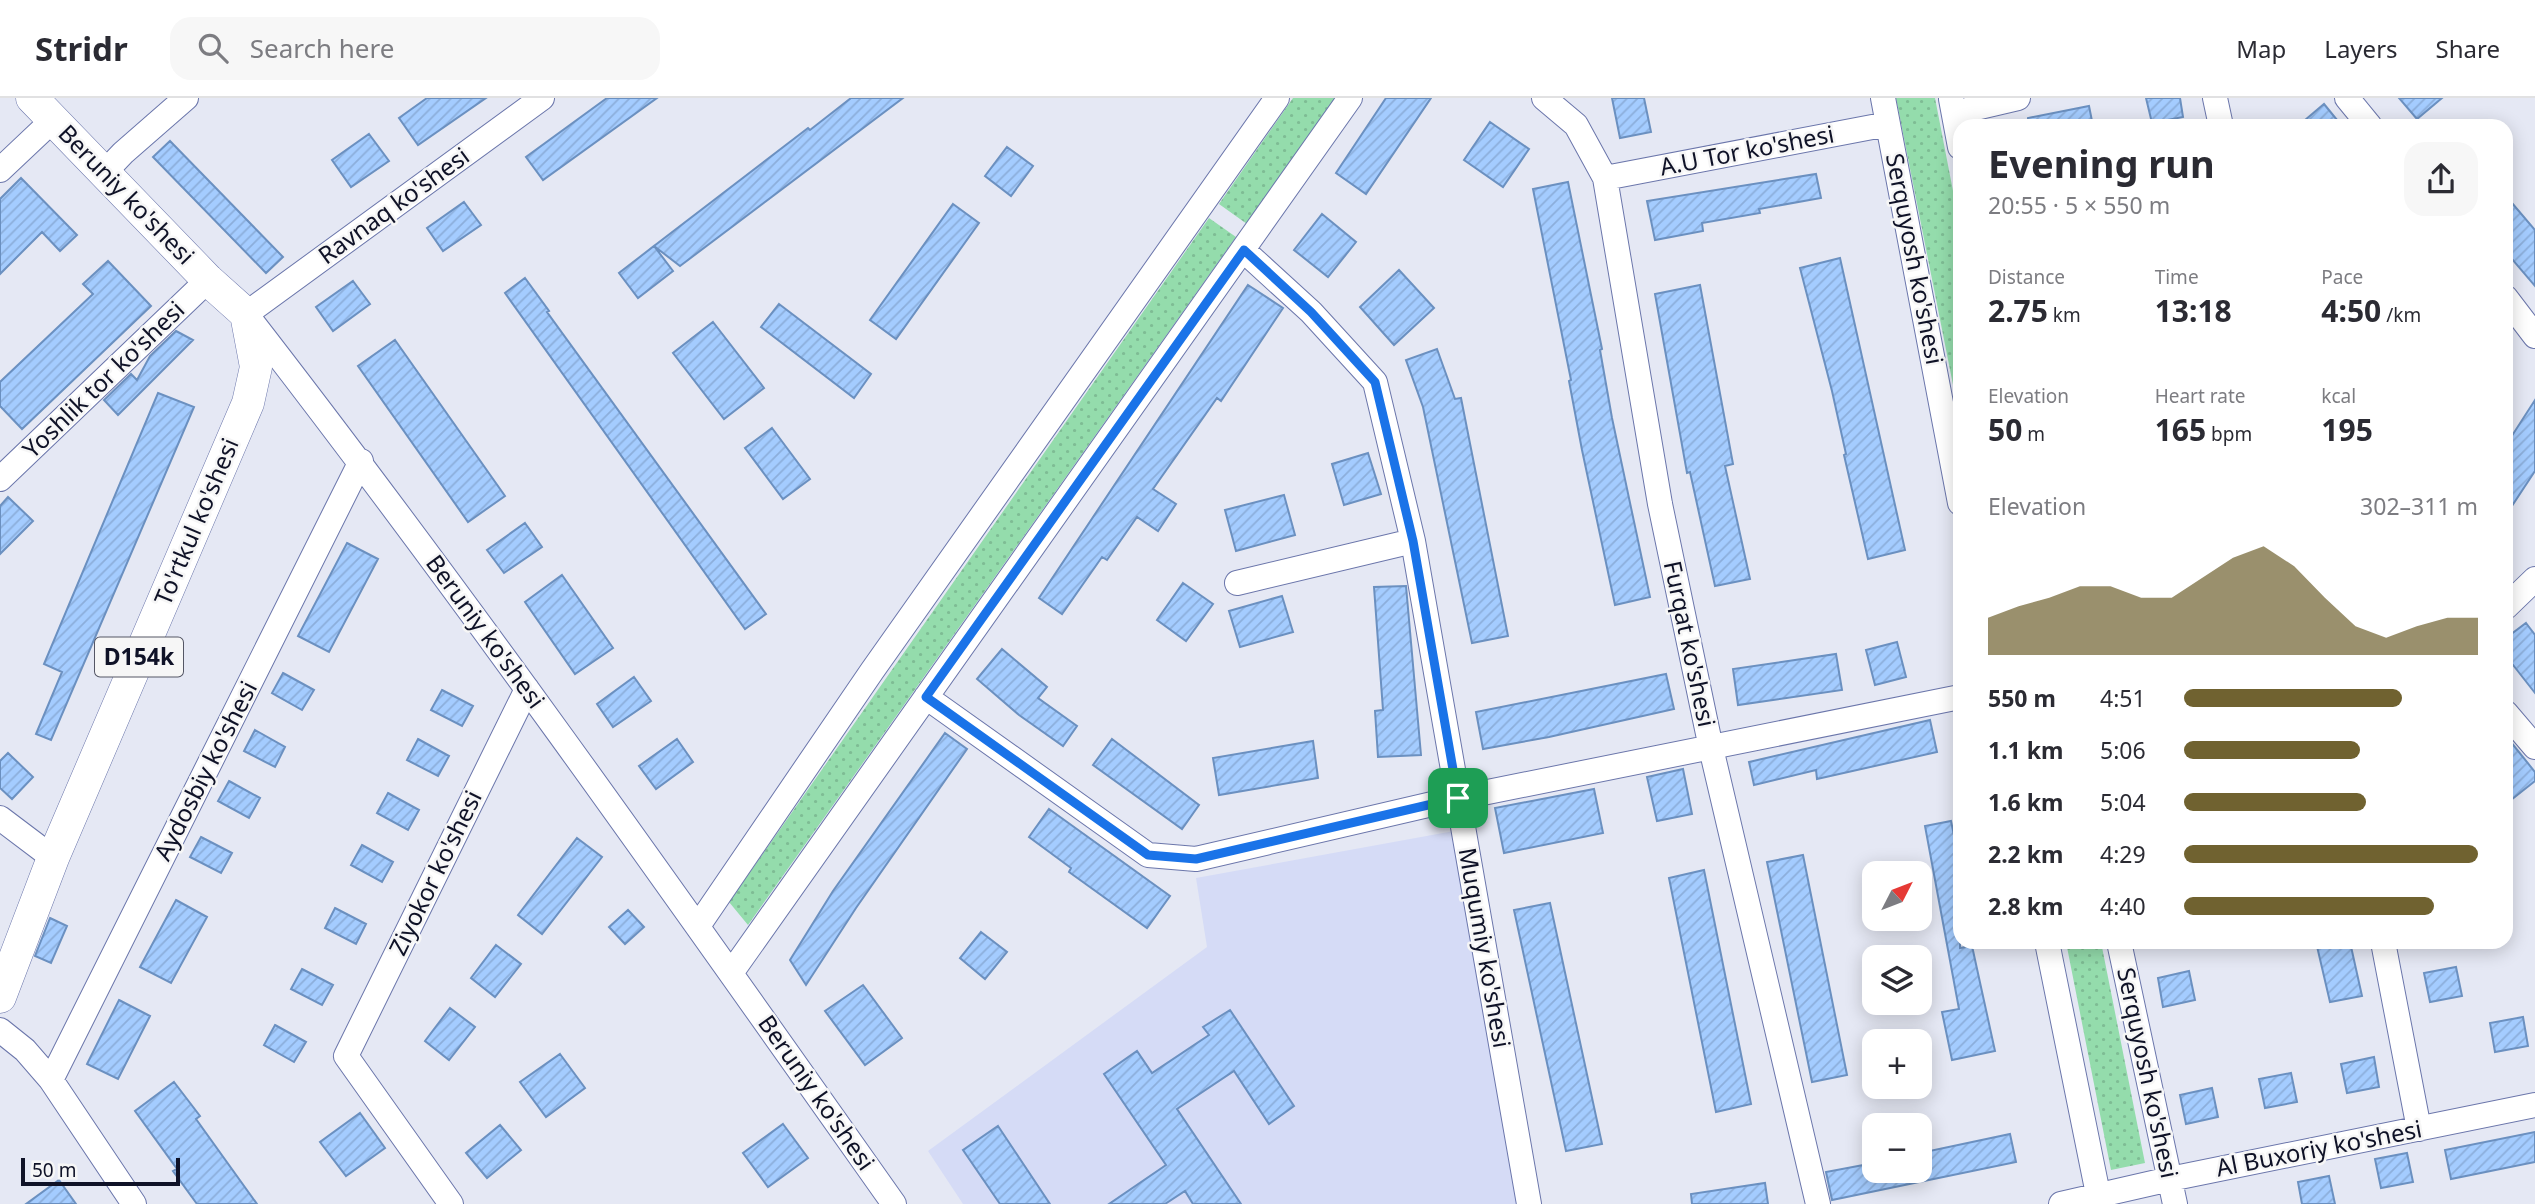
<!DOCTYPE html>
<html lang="en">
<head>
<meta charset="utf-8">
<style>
  :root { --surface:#fff; --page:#f7f7f7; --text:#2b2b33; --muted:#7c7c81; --line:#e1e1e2; --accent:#706230 }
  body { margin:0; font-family:"Noto Sans",sans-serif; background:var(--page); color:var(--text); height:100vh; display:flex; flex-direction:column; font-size:26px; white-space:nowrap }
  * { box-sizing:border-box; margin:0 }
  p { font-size:23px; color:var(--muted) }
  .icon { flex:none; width:38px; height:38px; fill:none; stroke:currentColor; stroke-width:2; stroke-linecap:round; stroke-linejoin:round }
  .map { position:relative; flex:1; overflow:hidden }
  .side { position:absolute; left:1953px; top:21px; width:560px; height:830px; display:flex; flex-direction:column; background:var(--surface); border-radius:21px; box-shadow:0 4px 18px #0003 }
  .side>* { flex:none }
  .needle { width:46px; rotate:48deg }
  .controls { position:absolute; left:1862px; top:763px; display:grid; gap:14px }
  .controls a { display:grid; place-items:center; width:70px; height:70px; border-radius:14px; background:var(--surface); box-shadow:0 4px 18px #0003; font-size:35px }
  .scale { position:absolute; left:21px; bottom:18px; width:159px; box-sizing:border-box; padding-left:7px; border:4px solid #0f1227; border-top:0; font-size:19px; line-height:24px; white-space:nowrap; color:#0f1227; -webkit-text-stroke:5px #f6f6f6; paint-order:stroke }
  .pin { position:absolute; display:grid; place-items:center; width:60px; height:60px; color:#fff; margin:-30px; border-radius:14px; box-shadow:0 4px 10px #0006 }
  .round { display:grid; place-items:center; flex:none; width:74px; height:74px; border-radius:21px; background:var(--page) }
  .summary { display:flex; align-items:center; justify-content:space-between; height:119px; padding:0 35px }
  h1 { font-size:38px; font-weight:700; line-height:52px }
  .figures { display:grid; grid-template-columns:repeat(3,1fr); gap:10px; height:119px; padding:7px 35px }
  .figures div { display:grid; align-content:center }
  .figures b { font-size:30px; font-weight:700 }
  .figures small { font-size:19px; font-weight:400 }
  .figures p { font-size:19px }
  .chart { height:196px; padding:14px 35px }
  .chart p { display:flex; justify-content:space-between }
  .chart svg { width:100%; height:126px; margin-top:7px; fill:var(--accent); opacity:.7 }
  ul { padding:0 35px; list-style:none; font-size:23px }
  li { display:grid; grid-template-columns:112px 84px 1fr; align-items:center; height:52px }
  li i { height:18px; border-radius:9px; background:var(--accent) }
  header { display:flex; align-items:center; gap:42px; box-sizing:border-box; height:98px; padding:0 35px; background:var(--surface); border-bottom:2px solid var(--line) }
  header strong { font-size:33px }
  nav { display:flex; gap:38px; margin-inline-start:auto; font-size:24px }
  .search { width:490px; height:63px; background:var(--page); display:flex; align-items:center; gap:18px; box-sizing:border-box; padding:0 24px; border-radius:21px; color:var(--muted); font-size:26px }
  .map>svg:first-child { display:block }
  .built { fill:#d5dbf6 }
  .grass { fill:url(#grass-dots) }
  .building { fill:url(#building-hatch); stroke:#6b90c0; stroke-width:2 }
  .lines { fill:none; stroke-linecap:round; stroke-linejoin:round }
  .minor-casing { stroke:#6b76ab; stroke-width:26 }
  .major-casing { stroke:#6b76ab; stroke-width:33 }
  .minor { stroke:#fff; stroke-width:24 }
  .major { stroke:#fff; stroke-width:32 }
  .route-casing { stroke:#fff; stroke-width:14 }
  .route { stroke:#1a73e8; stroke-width:9 }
  .labels { text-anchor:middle; stroke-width:5; stroke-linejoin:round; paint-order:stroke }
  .shield { fill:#f6f6f6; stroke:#545665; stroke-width:2 }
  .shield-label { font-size:23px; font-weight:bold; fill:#0f1227 }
  .street-label { font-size:24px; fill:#0f1227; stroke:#f6f6f6 }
</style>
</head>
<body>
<header>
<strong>Stridr</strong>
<div class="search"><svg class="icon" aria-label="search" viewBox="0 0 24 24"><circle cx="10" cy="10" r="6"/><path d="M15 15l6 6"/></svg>Search here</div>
<nav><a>Map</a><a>Layers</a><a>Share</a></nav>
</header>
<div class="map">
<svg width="2535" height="1106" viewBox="0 0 2535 1106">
  <defs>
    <pattern id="grass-dots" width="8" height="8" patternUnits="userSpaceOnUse" patternTransform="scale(1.75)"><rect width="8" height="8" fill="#94dcac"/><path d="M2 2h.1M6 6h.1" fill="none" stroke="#7ebc94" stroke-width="1.8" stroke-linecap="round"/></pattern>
    <pattern id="building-hatch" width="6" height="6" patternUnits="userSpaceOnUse" patternTransform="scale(1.75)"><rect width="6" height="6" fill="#a4ccff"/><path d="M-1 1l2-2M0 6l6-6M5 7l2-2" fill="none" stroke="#8caedb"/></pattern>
  </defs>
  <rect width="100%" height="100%" fill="#e5e8f4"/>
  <path class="built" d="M1454,733L1528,1106H963L928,1053L1207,849L1196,780Z"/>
  <path class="grass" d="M1293,0H1337L1247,126L1219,106Z
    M1896,0H1935L1960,129V322Z
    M1209,120L1236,139L748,827L729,804Z
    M2066,844H2101L2145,1065L2111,1072Z"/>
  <path class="building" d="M427,0H486L418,47L399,20Z
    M607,0H657L543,82L526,59Z
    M851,0H903L680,168L654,148L808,30L810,32Z
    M1386,0H1431L1366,96L1336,75Z
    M1612,0H1644L1651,34L1620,40Z
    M2146,0H2180L2183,19L2152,25Z
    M2399,0H2442L2417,21Z
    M2324,6L2342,28H2298Z
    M2089,8L2093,28H2028V20Z
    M1490,24L1529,51L1503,89L1464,62Z
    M369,36L389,63L351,89L332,62Z
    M170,43L283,159L266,175L153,59Z
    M1007,49L1033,68L1011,98L985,78Z
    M1816,76L1821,100L1759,111L1760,115L1702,125L1703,133L1655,142L1647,103Z
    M21,80L77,137L60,153L42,134L0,176V101Z
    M1568,84L1602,251L1600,252L1612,320L1650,499L1615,507L1582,352L1569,283L1571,282L1533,91Z
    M2506,98L2535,132V188L2506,154Z
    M464,104L481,127L443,153L427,130Z
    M953,106L979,125L896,241L870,222Z
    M1322,116L1356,144L1328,179L1294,152Z
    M654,148L673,173L638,200L619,175Z
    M1840,160L1905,452L1868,461L1844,357L1846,356L1832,293L1800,170Z
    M108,163L151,208L22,331L0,308V284L93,196L83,186Z
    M1399,172L1434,210L1394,247L1360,209Z
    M525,180L549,213L547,214L766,516L745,531L505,195Z
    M353,183L370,206L333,233L316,209Z
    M1248,187L1283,210L1221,303L1217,300L1153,391L1176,406L1158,433L1137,419L1107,462L1102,459L1062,516L1039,500Z
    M1700,187L1733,366L1725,368L1750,481L1715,488L1690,374L1687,375L1655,196Z
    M779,206L871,276L854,300L761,229Z
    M713,224L764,290L724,321L673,255Z
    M176,233L193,242L118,317L104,302L131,276L137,282L150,258Z
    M395,242L505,398L468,424L358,268Z
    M1437,251L1455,301L1461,300L1508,538L1472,545L1423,309L1406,262Z
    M158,295L194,309L51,642L36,636L62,574L44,566Z
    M2535,302V373L2506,417V347Z
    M772,330L810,381L783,401L745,350Z
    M1368,355L1381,396L1344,407L1332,366Z
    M1284,397L1295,437L1236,453L1225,412Z
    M8,399L33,423L0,456V408Z
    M525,425L542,449L504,475L487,452Z
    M347,445L378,461L329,554L298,538Z
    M562,477L613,550L575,576L525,504Z
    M1183,485L1213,506L1186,543L1157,522Z
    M1406,488L1421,657L1378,659L1375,613L1383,612L1374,489Z
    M1282,498L1293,534L1240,549L1229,513Z
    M2526,525L2535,537V595L2506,558V540Z
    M1897,544L1906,579L1875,587L1866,552Z
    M1002,551L1047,589L1038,600L1077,628L1063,648L1019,617L977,581Z
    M1836,556L1842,592L1738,607L1733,571Z
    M283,575L314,592L302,612L272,595Z
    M1666,576L1674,611L1549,639L1483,651L1476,614Z
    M634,579L651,603L613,629L597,606Z
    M442,592L473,608L462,628L431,612Z
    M1930,622L1937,654L1817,681L1816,672L1754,687L1749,664Z
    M255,632L285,649L275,669L244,653Z
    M945,635L967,651L856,810L806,887L790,862L833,793Z
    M2506,638L2535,674V683L2506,706Z
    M418,641L449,658L438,678L407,662Z
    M677,641L693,664L656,691L639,668Z
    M1112,641L1199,707L1182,731L1093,667Z
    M1313,643L1318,680L1219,697L1213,660Z
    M8,655L33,679L12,701L0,690V663Z
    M1683,671L1692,716L1657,723L1647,679Z
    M229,683L260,700L249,720L218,703Z
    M1594,691L1603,735L1504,755L1495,710Z
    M388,695L419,712L408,732L377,715Z
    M1049,711L1170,798L1147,830L1069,774L1071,770L1029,739Z
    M1951,723L1960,766V850L1972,848L1995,953L1952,962L1942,914L1959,911L1925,728Z
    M201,739L232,755L221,775L190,759Z
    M577,740L602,759L542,836L518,817Z
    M362,747L393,764L382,784L351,767Z
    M1803,757L1847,977L1812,984L1767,764Z
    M1704,772L1751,1006L1716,1014L1669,780Z
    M176,802L207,819L171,885L140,869Z
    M1550,805L1602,1046L1566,1053L1514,812Z
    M335,810L366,826L356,846L325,830Z
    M628,812L644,829L625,846L609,829Z
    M50,820L67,828L51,865L35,858Z
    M981,834L1007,854L985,881L960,860Z
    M2316,844H2350L2362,898L2330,904Z
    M496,847L521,866L495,899L471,880Z
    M2456,869L2462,898L2430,904L2424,875Z
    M302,871L333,887L322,907L291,891Z
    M2189,873L2195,902L2163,909L2158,880Z
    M863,887L902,940L865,967L825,913Z
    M119,902L150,918L118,981L87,966Z
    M450,910L475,929L449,962L425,943Z
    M1230,912L1294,1008L1269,1026L1234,973L1177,1011L1241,1106H1193L1185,1093L1165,1106H1109L1166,1067L1104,976L1137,953L1152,975L1209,937L1203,929Z
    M2523,919L2528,948L2495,954L2490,925Z
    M275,927L306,944L294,964L264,947Z
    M560,956L585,990L546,1019L520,984Z
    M2374,959L2379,989L2347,995L2341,966Z
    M2291,975L2297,1004L2265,1010L2259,981Z
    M174,984L200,1018L196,1021L257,1106H197L173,1073L177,1071L135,1013Z
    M2212,990L2218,1019L2186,1026L2180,997Z
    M360,1015L385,1050L346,1078L320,1044Z
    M783,1026L808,1060L768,1089L743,1055Z
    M500,1027L521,1052L487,1080L466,1055Z
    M998,1028L1050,1106H1000L963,1052Z
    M2535,1034V1064L2451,1081L2445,1052Z
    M2010,1036L2016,1064L1832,1102L1826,1074L1874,1065V1073H1920V1055Z
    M2407,1055L2413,1084L2381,1090L2375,1061Z
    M2329,1078L2335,1106H2302L2298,1084Z
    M59,1082L76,1106H26Z
    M1765,1085L1768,1106H1692L1691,1096Z"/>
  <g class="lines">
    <g class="minor-casing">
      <path id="minor" d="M542,0L246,216C471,506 682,806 894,1106
        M1544,0L1576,27L1605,80L1660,406L1711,650L1818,1106
        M1883,0L1960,405
        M2215,0L2221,28
        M2347,0L2370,28
        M1951,1L1960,49
        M1954,15L2018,0
        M0,72L53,22
        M104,75L123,55L186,0
        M1605,80L1888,26
        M1243,152L1311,214L1375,284L1413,443L1529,1106
        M2506,200L2535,238
        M0,381L208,182
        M1237,485L1413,443
        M2506,509L2535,481
        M926,599L1148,757L1196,761L1458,700L1960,599
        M2506,615L2535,649
        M0,720L53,760
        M698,828L872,573L1277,0
        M2047,844L2100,1106
        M2119,844L2175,1106
        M2383,844L2419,1031
        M731,875L1350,0
        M0,932L25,952L51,982L134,1106
        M51,982L361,363
        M451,1106L346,958L527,591
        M2061,1106L2170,1081L2535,1007"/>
    </g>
    <g class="major-casing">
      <path id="major" d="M0,899L53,760L248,305L256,269L246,216L208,182L32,0"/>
    </g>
    <use href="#minor" class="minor"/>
    <use href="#major" class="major"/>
  </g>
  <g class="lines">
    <g class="route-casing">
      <path id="route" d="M1244,152L1311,214L1375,284L1413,443L1458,700L1196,761L1148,757L926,599Z"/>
    </g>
    <use href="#route" class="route"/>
  </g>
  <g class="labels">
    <rect class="shield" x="95" y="539.5" width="88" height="39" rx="5"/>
    <g class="shield-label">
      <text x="139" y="567">D154k</text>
    </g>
    <g class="street-label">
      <text transform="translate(1747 53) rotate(-11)" y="8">A.U Tor ko'shesi</text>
      <text transform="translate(126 97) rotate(46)" y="8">Beruniy ko'shesi</text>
      <text transform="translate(394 108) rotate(-36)" y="8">Ravnaq ko'shesi</text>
      <text transform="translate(1914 161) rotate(79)" y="8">Serquyosh ko'shesi</text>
      <text transform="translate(104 282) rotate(-44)" y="8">Yoshlik tor ko'shesi</text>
      <text transform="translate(197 424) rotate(-67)" y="8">To'rtkul ko'shesi</text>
      <text transform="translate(485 534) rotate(54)" y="8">Beruniy ko'shesi</text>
      <text transform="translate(1689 546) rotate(78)" y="8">Furqat ko'shesi</text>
      <text transform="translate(206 673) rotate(-63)" y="8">Aydosbiy ko'shesi</text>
      <text transform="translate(436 775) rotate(-64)" y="8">Ziyokor ko'shesi</text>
      <text transform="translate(1484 850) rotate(80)" y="8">Muqumiy ko'shesi</text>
      <text transform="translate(2147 975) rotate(78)" y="8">Serquyosh ko'shesi</text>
      <text transform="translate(816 995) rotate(55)" y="8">Beruniy ko'shesi</text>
      <text transform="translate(2319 1051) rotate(-11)" y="8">Al Buxoriy ko'shesi</text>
    </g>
  </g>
</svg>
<div class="controls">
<a><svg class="needle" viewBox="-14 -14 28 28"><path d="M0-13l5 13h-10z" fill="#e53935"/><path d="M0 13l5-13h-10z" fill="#7c7c81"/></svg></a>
<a><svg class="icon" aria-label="layers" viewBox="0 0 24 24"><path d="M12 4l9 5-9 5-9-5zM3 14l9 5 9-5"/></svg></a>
<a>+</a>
<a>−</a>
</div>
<div class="scale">50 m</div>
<div class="pin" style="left:1458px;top:700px;background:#1e9e55"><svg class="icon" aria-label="arrive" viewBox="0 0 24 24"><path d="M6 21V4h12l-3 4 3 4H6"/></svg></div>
<section class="side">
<div class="summary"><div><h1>Evening run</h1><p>20:55 · 5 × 550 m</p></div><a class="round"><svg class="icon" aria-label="share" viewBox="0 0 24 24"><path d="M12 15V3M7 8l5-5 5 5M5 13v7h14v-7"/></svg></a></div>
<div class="figures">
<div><p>Distance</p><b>2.75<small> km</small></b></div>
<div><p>Time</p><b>13:18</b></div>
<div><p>Pace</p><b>4:50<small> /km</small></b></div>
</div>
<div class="figures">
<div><p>Elevation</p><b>50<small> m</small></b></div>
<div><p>Heart rate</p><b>165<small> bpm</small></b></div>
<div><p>kcal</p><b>195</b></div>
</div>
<div class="chart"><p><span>Elevation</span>302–311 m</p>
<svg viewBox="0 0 160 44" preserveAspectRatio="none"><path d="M0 44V31L10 27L20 24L30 20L40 20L50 24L60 24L70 17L80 10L90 6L100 13L110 24L120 34L130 38L140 34L150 31L160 31V44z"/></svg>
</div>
<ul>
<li><b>550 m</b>4:51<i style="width:74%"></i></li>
<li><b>1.1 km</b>5:06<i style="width:60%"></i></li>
<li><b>1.6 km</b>5:04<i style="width:62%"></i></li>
<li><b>2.2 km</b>4:29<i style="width:100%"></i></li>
<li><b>2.8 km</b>4:40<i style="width:85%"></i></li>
</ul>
</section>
</div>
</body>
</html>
